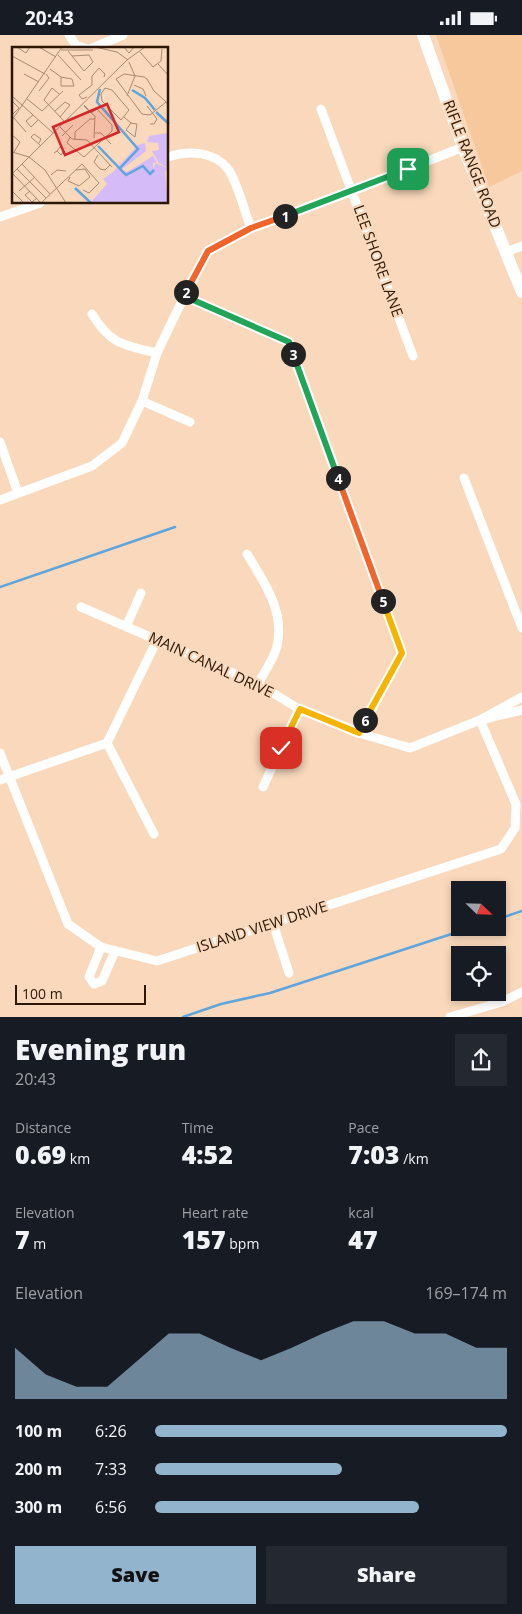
<!DOCTYPE html>
<html lang="en">
<head>
<meta charset="utf-8">
<style>
  :root { --surface:#171b24; --page:#242831; --text:#f1f3f6; --muted:#9ea1a6; --accent:#92b4cd }
  body { margin:0; font-family:"Open Sans",sans-serif; background:var(--page); color:var(--text); height:100vh; display:flex; flex-direction:column; font-size:19px; white-space:nowrap }
  * { box-sizing:border-box; margin:0 }
  p { font-size:16px; color:var(--muted) }
  .icon { flex:none; width:28px; height:28px; fill:none; stroke:currentColor; stroke-width:2; stroke-linecap:round; stroke-linejoin:round }
  .map { position:relative; height:982px; overflow:hidden }
  .sheet { display:flex; flex-direction:column; background:var(--surface); flex:1 }
  .sheet>* { flex:none }
  .needle { width:32px; rotate:113deg }
  .buttons { position:absolute; left:451px; top:846px; display:grid; gap:10px }
  .buttons a { display:grid; place-items:center; width:55px; height:55px; border-radius:0px; background:var(--surface); box-shadow:0 2px 8px #0003; font-size:25px }
  .scale { position:absolute; left:15px; bottom:12px; width:131px; box-sizing:border-box; padding-left:5px; border:2px solid #2c1805; border-top:0; font-size:14px; line-height:18px; white-space:nowrap; color:#2c1805; -webkit-text-stroke:4px #f9d8bb; paint-order:stroke }
  .pin { position:absolute; display:grid; place-items:center; width:42px; height:42px; color:#fff; margin:-21px; border-radius:10px; box-shadow:0 2px 8px #0006 }
  .km { position:absolute; width:25px; height:25px; margin:-12px; border-radius:50%; background:#222; color:#fff; font-size:14px; line-height:25px; text-align:center }
  .round { display:grid; place-items:center; flex:none; width:52px; height:52px; border-radius:0px; background:var(--page) }
  .head { display:flex; align-items:center; justify-content:space-between; height:85px; padding:0 15px }
  h1 { font-size:28px; font-weight:800; line-height:38px }
  .metrics { display:grid; grid-template-columns:repeat(3,1fr); gap:8px; height:85px; padding:5px 15px }
  .metrics div { display:grid; align-content:center }
  .metrics b { font-size:25px; font-weight:800 }
  .metrics small { font-size:14px; font-weight:400 }
  .metrics p { font-size:14px }
  .chart { height:140px; padding:10px 15px }
  .chart p { display:flex; justify-content:space-between }
  .chart svg { width:100%; height:90px; margin-top:5px; fill:var(--accent); opacity:.7 }
  .button { display:flex; gap:10px; margin-top:auto; padding:10px 15px }
  .button a { flex:1; height:58px; border-radius:0px; background:var(--accent); color:#111; font-size:20px; font-weight:800; line-height:58px; text-align:center }
  .button a+a { background:var(--page); color:var(--text) }
  ul { padding:0 15px; list-style:none; font-size:16px }
  li { display:grid; grid-template-columns:80px 60px 1fr; align-items:center; height:38px }
  li i { height:12px; border-radius:6px; background:var(--accent) }
  .status { display:flex; justify-content:space-between; align-items:center; height:35px; padding:0 25px; background:var(--surface); direction:ltr }
  .status svg { height:14px; fill:currentColor }
  .map>svg:first-child { display:block }
  .built { fill:#f7c89c }
  .lines { fill:none; stroke-linecap:round; stroke-linejoin:round }
  .stream { stroke:#5ea5de; stroke-width:2.5 }
  .minor { stroke:#fff; stroke-width:9 }
  .secondary { stroke:#fff; stroke-width:12 }
  .split-1-casing { stroke:#fff; stroke-width:10 }
  .split-2-casing { stroke:#fff; stroke-width:10 }
  .split-3-casing { stroke:#fff; stroke-width:10 }
  .split-4-casing { stroke:#fff; stroke-width:10 }
  .split-5-casing { stroke:#fff; stroke-width:10 }
  .split-6-casing { stroke:#fff; stroke-width:10 }
  .split-7-casing { stroke:#fff; stroke-width:10 }
  .split-1 { stroke:#22a559; stroke-width:6 }
  .split-2 { stroke:#f0652b; stroke-width:6 }
  .split-3 { stroke:#22a559; stroke-width:6 }
  .split-4 { stroke:#22a559; stroke-width:6 }
  .split-5 { stroke:#f0652b; stroke-width:6 }
  .split-6 { stroke:#f5b400; stroke-width:6 }
  .split-7 { stroke:#f5b400; stroke-width:6 }
  .labels { text-anchor:middle; stroke-width:4.5; stroke-linejoin:round; paint-order:stroke }
  .street-label { font-size:15px; fill:#2c1805; stroke:#f9d8bb }
  .inset-river { fill:none; stroke:#5ea5de; stroke-width:2.5 }
  .inset-road { fill:none; stroke:#a78b72; stroke-width:1 }
  .view { fill:#d62828; fill-opacity:0.15; stroke:#d62828; stroke-width:2.5 }
  .inset-edge { fill:none; stroke:#2c1805; stroke-width:2.5 }
</style>
</head>
<body>
<div class="status"><b>20:43</b><svg viewBox="0 0 49 12"><path d="M0 12V9h3v3zM5 12V6h3v6zM10 12V3h3v9zM15 12V0h3v12zM26 1h20v11H26zM47 4h2v5h-2z"/></svg></div>
<div class="map">
<svg width="522" height="982" viewBox="0 0 522 982">
  <rect width="100%" height="100%" fill="#f9d8bb"/>
  <path class="built" d="M436,0H522V136L489,152Z"/>
  <g class="lines">
    <path class="stream" d="M0,552L175,492
      M498,884L522,876
      M183,982L221,969L270,958L473,892"/>
    <path class="minor" d="M69,0L76,10L87,14
      M90,14L123,0
      M321,74L413,321
      M168,122C188,115 214,116 228,134C237,146 245,178 251,193
      M0,182L40,168
      M506,217L522,211
      M184,261L289,307L402,618L359,698
      M92,279C111,310 124,310 157,318
      M142,366L190,387
      M0,407L18,458
      M464,443L522,593
      M0,465L92,431L122,408L142,366L157,318L192,245L208,216L251,193L353,156L463,112
      M247,519C264,547 285,576 277,611C274,624 264,637 258,649
      M126,592L141,558
      M522,662L480,685L522,675
      M107,708L154,799
      M0,718L68,889L101,912L157,926L501,814L515,793L516,769L480,685L410,713L359,698L299,674L258,649L81,572
      M0,745L107,708L157,605
      M263,752L299,674
      M273,888L289,938
      M101,912L89,942L94,949L102,946L115,916
      M450,982L502,967L522,957"/>
    <path class="secondary" d="M423,0L463,112L522,257"/>
  </g>
  <g class="lines">
    <g class="split-1-casing">
      <path id="split-1" d="M285,181L408,134"/>
    </g>
    <g class="split-2-casing">
      <path id="split-2" d="M186,257L208,216L251,193L285,181"/>
    </g>
    <g class="split-3-casing">
      <path id="split-3" d="M186,257L184,261L289,307L293,319"/>
    </g>
    <g class="split-4-casing">
      <path id="split-4" d="M293,319L338,443"/>
    </g>
    <g class="split-5-casing">
      <path id="split-5" d="M338,443L383,566"/>
    </g>
    <g class="split-6-casing">
      <path id="split-6" d="M365,685L402,618L383,566"/>
    </g>
    <g class="split-7-casing">
      <path id="split-7" d="M281,713L300,674L359,698L365,685"/>
    </g>
    <use href="#split-1" class="split-1"/>
    <use href="#split-2" class="split-2"/>
    <use href="#split-3" class="split-3"/>
    <use href="#split-4" class="split-4"/>
    <use href="#split-5" class="split-5"/>
    <use href="#split-6" class="split-6"/>
    <use href="#split-7" class="split-7"/>
  </g>
  <g class="labels">
    <g class="street-label">
      <text transform="translate(472 129) rotate(69)" y="5">RIFLE RANGE ROAD</text>
      <text transform="translate(378 226) rotate(70)" y="5">LEE SHORE LANE</text>
      <text transform="translate(211 630) rotate(25)" y="5">MAIN CANAL DRIVE</text>
      <text transform="translate(262 892) rotate(-18)" y="5">ISLAND VIEW DRIVE</text>
    </g>
  </g>
  <g transform="translate(12 12)">
    <rect width="156" height="156" fill="#f9d8bb"/>
    <path d="M156,86H157L156,121L147,116L140,104L147,103L146,96L135,95L137,89ZM133,96L134,104L109,123L115,125L141,109L145,115L141,116V122L144,116L155,121L153,125L156,156H78L95,137L91,132L101,125L126,98Z" fill="#d6bbf9"/>
    <path class="inset-river" d="M88,42L85,55L126,102L108,121M120,43L133,51L143,63M144,65L157,77M86,99L114,128L131,119L138,127L142,123M63,141L79,156"/>
    <path class="inset-road" d="M5,0L14,6L18,0M27,0L44,10M83,0L105,5L116,13M112,0L117,6L122,0M49,3H81M56,4L72,24L81,15L77,8L60,9M128,5L141,20L149,14L150,2M46,8L69,33M0,9L33,27M146,17L157,29M38,22L49,30L60,32L62,39H49V30M12,27L27,35M122,38L131,42L134,49M93,41L100,43L117,63L109,73L90,54L89,47ZM27,44L37,31L34,27M47,47L40,41L32,53L53,75M0,49L41,86M115,49L123,29L117,15M75,50L70,52L67,48L80,38V29L87,21L93,27L92,30M15,52L30,64L51,44M0,54L7,61L0,68M154,55L138,68L130,67L104,32L112,27L132,30L135,32L142,44L151,52L154,55L157,59M72,58L75,61L79,66L72,59M135,59L145,72L142,77H138M43,64L53,55L58,58L48,70M21,68L14,74L19,80L26,73M112,70L119,76L125,77L123,90L114,83L119,76M2,71L14,85M0,73L50,0M48,80L60,92L75,93L100,120M83,86H89L99,97M0,88L8,95L2,105M50,89L61,78M58,90L55,96L72,110L100,84V78L85,62L79,66L83,69L82,91M63,92V85L78,72H83M27,96L29,92L22,87L19,90L29,99M0,105L17,110L33,123L54,156M42,106L45,104L48,100L52,104L49,108L45,104M86,108L82,115L88,122L93,123L98,118M17,110L115,13L133,0M10,117L38,147M5,122L34,151M0,126L29,156M0,127L17,110M39,128L45,123L54,124M58,130L56,134L67,139L78,130L73,122L64,123M0,144L12,156M7,144L23,130M18,144L13,148L20,155L25,151M29,156L70,117L87,136L77,146L71,143"/>
    <path class="view" d="M95,57L107,85L53,108L41,80Z"/>
    <rect width="156" height="156" class="inset-edge"/>
  </g>
</svg>
<div class="buttons">
<a><svg class="needle" viewBox="-14 -14 28 28"><path d="M0-13l5 13h-10z" fill="#e53935"/><path d="M0 13l5-13h-10z" fill="#9ea1a6"/></svg></a>
<a><svg class="icon" aria-label="locate" viewBox="0 0 24 24"><circle cx="12" cy="12" r="6"/><path d="M12 2v4M12 18v4M2 12h4M18 12h4"/></svg></a>
</div>
<div class="scale">100 m</div>
<div class="pin" style="left:408px;top:134px;background:#1e9e55"><svg class="icon" aria-label="arrive" viewBox="0 0 24 24"><path d="M6 21V4h12l-3 4 3 4H6"/></svg></div>
<div class="pin" style="left:281px;top:713px;background:#d93025"><svg class="icon" aria-label="check" viewBox="0 0 24 24"><path d="M5 12l5 5 9-10"/></svg></div>
<b class="km" style="left:285px;top:181px">1</b>
<b class="km" style="left:186px;top:257px">2</b>
<b class="km" style="left:293px;top:319px">3</b>
<b class="km" style="left:338px;top:443px">4</b>
<b class="km" style="left:383px;top:566px">5</b>
<b class="km" style="left:365px;top:685px">6</b>
</div>
<section class="sheet">
<div class="head"><div><h1>Evening run</h1><p>20:43</p></div><a class="round"><svg class="icon" aria-label="share" viewBox="0 0 24 24"><path d="M12 15V3M7 8l5-5 5 5M5 13v7h14v-7"/></svg></a></div>
<div class="metrics">
<div><p>Distance</p><b>0.69<small> km</small></b></div>
<div><p>Time</p><b>4:52</b></div>
<div><p>Pace</p><b>7:03<small> /km</small></b></div>
</div>
<div class="metrics">
<div><p>Elevation</p><b>7<small> m</small></b></div>
<div><p>Heart rate</p><b>157<small> bpm</small></b></div>
<div><p>kcal</p><b>47</b></div>
</div>
<div class="chart"><p><span>Elevation</span>169–174 m</p>
<svg viewBox="0 0 160 44" preserveAspectRatio="none"><path d="M0 44V19L10 32L20 38L30 38L40 25L50 12L60 12L70 19L80 25L90 19L100 12L110 6L120 6L130 12L140 12L150 19L160 19V44z"/></svg>
</div>
<ul>
<li><b>100 m</b>6:26<i style="width:100%"></i></li>
<li><b>200 m</b>7:33<i style="width:53%"></i></li>
<li><b>300 m</b>6:56<i style="width:75%"></i></li>
</ul>
<div class="button"><a>Save</a><a>Share</a></div>
</section>
</body>
</html>
